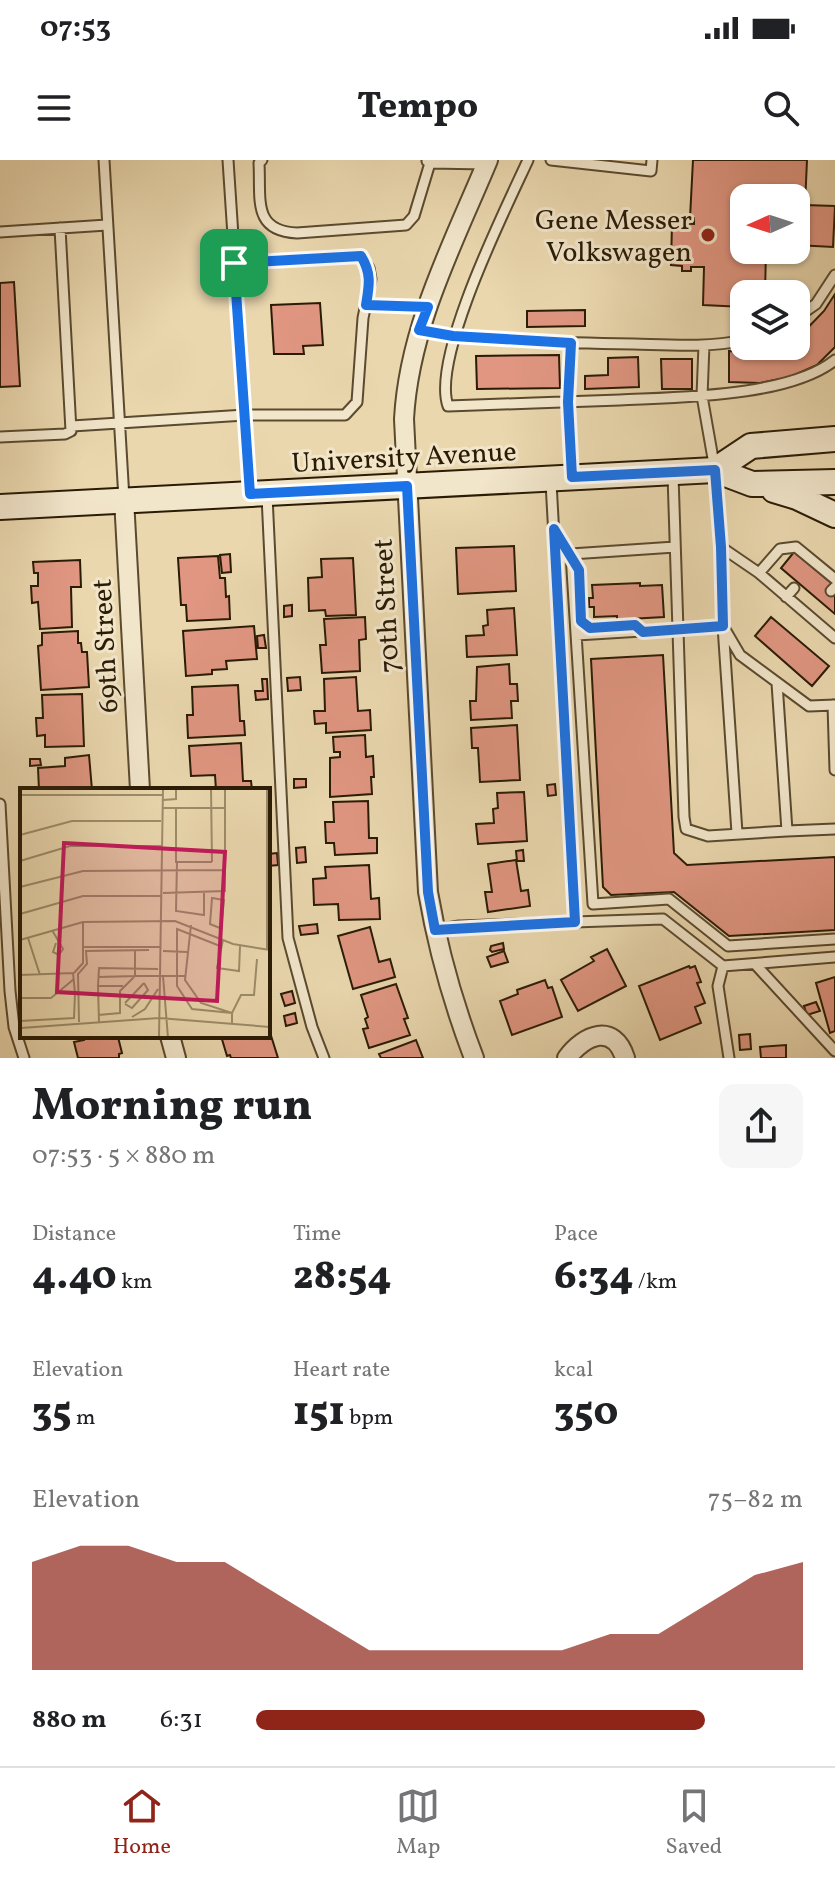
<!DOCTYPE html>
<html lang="en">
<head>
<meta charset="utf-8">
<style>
  :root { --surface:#fff; --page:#f6f6f6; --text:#202124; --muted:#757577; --line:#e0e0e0; --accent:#8f2418 }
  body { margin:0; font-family:Vollkorn,serif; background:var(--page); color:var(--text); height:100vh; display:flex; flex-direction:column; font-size:30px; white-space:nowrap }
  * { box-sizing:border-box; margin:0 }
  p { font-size:26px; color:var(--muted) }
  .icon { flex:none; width:44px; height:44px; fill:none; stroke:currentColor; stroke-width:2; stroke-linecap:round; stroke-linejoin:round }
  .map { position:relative; height:898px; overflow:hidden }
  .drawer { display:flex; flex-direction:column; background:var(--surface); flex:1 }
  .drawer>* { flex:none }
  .needle { width:52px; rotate:267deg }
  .fabs { position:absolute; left:730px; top:24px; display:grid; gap:16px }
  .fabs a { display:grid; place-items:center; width:80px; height:80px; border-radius:16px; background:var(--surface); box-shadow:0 2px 6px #0004; font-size:40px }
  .pin { position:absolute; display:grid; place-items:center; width:68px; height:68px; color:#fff; margin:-34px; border-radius:16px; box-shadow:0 4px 12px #0006 }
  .round { display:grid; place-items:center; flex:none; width:84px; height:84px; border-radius:16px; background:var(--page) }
  .head { display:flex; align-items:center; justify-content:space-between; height:136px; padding:0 32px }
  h1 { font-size:44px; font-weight:800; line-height:60px }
  .stats { display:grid; grid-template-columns:repeat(3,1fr); gap:12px; height:136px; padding:8px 32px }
  .stats div { display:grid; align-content:center }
  .stats b { font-size:40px; font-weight:800 }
  .stats small { font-size:22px; font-weight:400 }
  .stats p { font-size:22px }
  .chart { height:224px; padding:16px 32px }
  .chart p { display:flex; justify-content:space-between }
  .chart svg { width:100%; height:144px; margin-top:8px; fill:var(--accent); opacity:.7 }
  ul { padding:0 32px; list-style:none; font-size:26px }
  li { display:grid; grid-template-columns:128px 96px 1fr; align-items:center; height:60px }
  li i { height:20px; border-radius:10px; background:var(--accent) }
  .status { display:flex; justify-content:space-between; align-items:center; height:56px; padding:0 40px; background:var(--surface); direction:ltr }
  .status svg { height:22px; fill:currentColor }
  header { display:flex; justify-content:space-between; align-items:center; height:104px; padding:0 32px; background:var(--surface); font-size:36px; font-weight:800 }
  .menu { display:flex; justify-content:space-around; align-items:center; height:112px; border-top:2px solid var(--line); background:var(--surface); font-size:22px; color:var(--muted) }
  .menu a { display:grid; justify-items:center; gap:4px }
  .menu .current { color:var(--accent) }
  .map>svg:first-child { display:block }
  .building { fill:#e09681; stroke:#2a1b05; stroke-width:2 }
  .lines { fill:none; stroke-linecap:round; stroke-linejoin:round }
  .lane-casing { stroke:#5a4a2f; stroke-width:13 }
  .street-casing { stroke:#5a4a2f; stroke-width:22 }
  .secondary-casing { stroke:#2a1b05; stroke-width:28 }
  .lane { stroke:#f1e5ca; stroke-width:9 }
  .street { stroke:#f1e5ca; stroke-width:18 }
  .secondary { stroke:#f1e5ca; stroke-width:24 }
  .route-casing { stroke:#fff; stroke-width:16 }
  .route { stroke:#1a73e8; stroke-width:10 }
  .poi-dot { fill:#8f2418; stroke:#f1e5ca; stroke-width:3 }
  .labels { text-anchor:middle; stroke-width:6; stroke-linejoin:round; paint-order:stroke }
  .poi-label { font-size:28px; fill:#2a1b05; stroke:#f1e5ca; text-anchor:end }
  .street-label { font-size:28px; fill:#2a1b05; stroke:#f1e5ca }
  .inset-road { fill:none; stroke:#9d8c6a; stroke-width:2 }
  .view { fill:#c2185b; fill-opacity:0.15; stroke:#c2185b; stroke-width:4 }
  .inset-edge { fill:none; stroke:#2a1b05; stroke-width:4 }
</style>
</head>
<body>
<div class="status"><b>07:53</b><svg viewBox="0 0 49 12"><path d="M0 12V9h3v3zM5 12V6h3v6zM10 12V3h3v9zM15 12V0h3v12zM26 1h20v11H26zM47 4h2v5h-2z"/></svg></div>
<header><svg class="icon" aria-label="menu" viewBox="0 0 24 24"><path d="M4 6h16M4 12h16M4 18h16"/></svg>Tempo<svg class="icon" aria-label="search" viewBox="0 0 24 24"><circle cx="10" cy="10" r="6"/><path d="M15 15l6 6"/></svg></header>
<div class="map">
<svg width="835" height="898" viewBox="0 0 835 898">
  <rect width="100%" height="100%" fill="#ead7ae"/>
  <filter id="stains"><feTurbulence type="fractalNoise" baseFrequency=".0025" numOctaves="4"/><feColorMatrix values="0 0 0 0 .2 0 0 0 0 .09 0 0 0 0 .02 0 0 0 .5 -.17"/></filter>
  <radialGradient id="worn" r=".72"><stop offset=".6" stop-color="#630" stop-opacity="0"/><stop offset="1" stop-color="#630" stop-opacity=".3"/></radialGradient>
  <path class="building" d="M693,0H807L805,45L835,46L833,87L796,85V38H744V90H766L765,134H744V147L703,145L704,107H691V111H682V106L671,105L672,63L694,64V58H690Z
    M14,122L20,226L0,227V123Z
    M835,134V187L817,205L790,217L760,223L729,222V191L744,193L796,186V180L824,151Z
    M320,143L323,185L303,186L304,194H274L271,145Z
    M585,150V166L527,167V151Z
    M559,195L560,228L477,229L476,196Z
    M638,197L639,227L585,229V216L608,215V198Z
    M661,199H692V229H662Z
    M514,386L516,431L458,434L456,388Z
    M794,392L835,426V454L781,408Z
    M230,394L231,412L222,413L220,395Z
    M218,396L220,418H225L226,437L229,436L230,459L187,461L186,445H181L178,398Z
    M353,398L356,455L326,456L325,450L309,451L308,418L322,417L321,399Z
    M80,400L81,427H71L72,467L40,469L38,442L32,443L31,426H38V413H34L33,402Z
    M640,423V426L662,425L664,457L629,459V462H617V456L594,457V447H589V438H593L592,425Z
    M292,445V456L284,457V446Z
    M514,448L517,495L467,497L466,476L484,475L483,466L488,465L487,450Z
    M365,457L366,479L359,480L360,511L322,513L320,485H326L324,459Z
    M771,457L829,506L812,526L755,476Z
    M254,466L257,499L226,501L227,509L212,510V514L186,516L183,471Z
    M78,471V483H81L82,492H87L89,527L41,530L38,486L42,485V473Z
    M264,475L266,488H258L257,476Z
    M663,495L674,693L687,705L835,697V770L729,776L674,732L611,735L603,727L591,499Z
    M509,504L510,524H517L518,541H511L512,558L471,560L470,541H476L477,507Z
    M300,517L301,530L288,531L287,518Z
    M356,517L358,551L370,550L371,570L326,573V563L315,564L314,551H325L324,519Z
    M262,519H267L268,539L256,540L255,531H263Z
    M238,525L240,561H244L245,575L188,578L187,555H193L192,527Z
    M82,534L84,586L45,587V575L37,576L36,558H43L42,535Z
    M517,565L520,620L480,622L478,588H472L471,568Z
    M365,575L366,597L373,596L374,617H371L372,634L330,637V598L340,597V592H334L333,577Z
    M241,583L243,621H251L252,630H216L215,615L191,616L189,586Z
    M89,595L92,630H39L38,608L65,606V598Z
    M30,599H40L41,605L30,606Z
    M294,619H306V627L294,628Z
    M555,624L556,635L548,636L547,625Z
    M524,632L527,681L478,684L476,664L494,663L493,649L498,648L497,633Z
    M368,641L369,678H377V693L335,695L334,683H326L325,662H334L333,642Z
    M305,687L306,702L297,703L296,688Z
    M523,690L524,701H517L516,691Z
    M277,693L278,705L268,706V694Z
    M516,700L521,731L528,730L530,746L488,752L485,732H492L488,704Z
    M369,705L371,739L379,738L380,759L339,760L338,744L314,745L313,719L326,718L325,707Z
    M317,764L318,773L301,775L299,766Z
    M370,767L379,802L390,799L395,817L353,829L338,776Z
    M503,783L504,789L492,792L490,790L491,786Z
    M607,789L626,826L578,851L561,820L594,801L591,797Z
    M504,791L508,802L491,807L487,797Z
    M689,806L690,808L695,806L701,822L697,823L705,843L695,847L701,863L660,880L639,826Z
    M835,817V871L830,873L816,823Z
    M545,820L548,828L552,827L562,857L512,875L500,841L518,834L517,830Z
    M396,824L408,858L404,859L410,875L369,888L363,869L368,868L365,859L368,857L361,835Z
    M292,831L295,843L285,846L281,834Z
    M816,842L820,851L807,855L804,846Z
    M295,853L297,863L286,866L284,856Z
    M268,866L278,898H231L230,895L227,896L221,876H268Z
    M750,874L751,889L740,890L739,875Z
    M83,876L118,877L122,893L119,894V898H78L74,882L84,880Z
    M416,880L423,898H381L379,894Z
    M786,885V898H761L760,887Z"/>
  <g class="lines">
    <g class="lane-casing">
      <path id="lane" d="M104,0L124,339
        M228,0L250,334
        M262,0L259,3C261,39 252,71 297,73L406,65L414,56L430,3
        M528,0C505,50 431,198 448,246C505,244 563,242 620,240C679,237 789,237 835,200
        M551,0L651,11L652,0
        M427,1L430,3L487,4
        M0,72L107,65
        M366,145L428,147
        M796,158L816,144L835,115
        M419,170C490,181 562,183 634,184C670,185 708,188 744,180
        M571,183L568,242L572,317
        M704,185L702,236L715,310L721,387L723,466L740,495L809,546L835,545
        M72,266L245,255H345L357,242L363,158L371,119L369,108L361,96L234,103
        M0,277L65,274L71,271L60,68
        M673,315L684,657L686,669L708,676L787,671
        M551,322L575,762
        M267,336L288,778L312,867L324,898
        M555,371L571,394L675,387
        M721,387L759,413L835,478
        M571,394L593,744L669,739L728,786L835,779
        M572,397L579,410L581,461L590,468L635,465L643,472
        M759,413L780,389L796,387L835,419
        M831,431L835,427
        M786,437L794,428
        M577,475L723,466L737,673
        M777,523L787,671L835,669
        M833,545L835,610
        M0,644L10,831L14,867L24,898
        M435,770L459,766L663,759L723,806
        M755,804L835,891
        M729,898L718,826L723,806L835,797"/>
    </g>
    <g class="street-casing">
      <path id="street" d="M124,339L140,630
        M170,876L176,898
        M474,898C453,843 438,790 428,732L404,259C409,167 453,84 488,0
        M567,898C584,875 614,862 625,898"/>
    </g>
    <g class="secondary-casing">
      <path id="secondary" d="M715,310L751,286L835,279
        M774,330L797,337L835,355
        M0,347L715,310L752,324L835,322"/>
    </g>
    <use href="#lane" class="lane"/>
    <use href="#street" class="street"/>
    <use href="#secondary" class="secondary"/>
  </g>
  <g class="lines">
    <g class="route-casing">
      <path id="route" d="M361,96C372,114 369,126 366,145L428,147L419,170L453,176L571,183L568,242L572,317L715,310L721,387L723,466L643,472L635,465L590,468L581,461L579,410L554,369L575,762L435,770L428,732L407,326L250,334L234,103Z"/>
    </g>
    <use href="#route" class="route"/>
  </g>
  <circle class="poi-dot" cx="708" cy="75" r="8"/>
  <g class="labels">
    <g class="poi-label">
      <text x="692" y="69">Gene Messer<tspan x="692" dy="32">Volkswagen</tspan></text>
    </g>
    <g class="street-label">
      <text transform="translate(404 296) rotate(-3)" y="10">University Avenue</text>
      <text transform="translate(385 446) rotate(-93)" y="10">70th Street</text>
      <text transform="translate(104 486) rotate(-93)" y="10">69th Street</text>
    </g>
  </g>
  <g transform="translate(20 628)">
    <rect width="250" height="250" fill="#ead7ae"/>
    <path class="inset-road" d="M191,0L192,74M247,0V161M0,7H143M143,12L156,11V0M143,20H204M156,20V74H192M0,47L52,33H141M0,73L50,58H143M157,74L156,123L184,127V105M0,99L63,83L205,82M143,105L205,103V0M0,126L63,108H141M171,137L165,192L181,215L212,225L221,207H234L237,171M32,142L43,161L39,167L33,164L36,155M8,150L20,187M200,151L204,112L192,110L190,136L200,140M0,152L63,134L155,133L213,156L250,162M203,152L197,180L219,183L220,158M200,158L157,141V198L172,221L212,225V235M63,159H141M143,163L167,164M54,185L63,175V135M0,187L53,185L55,205L54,230L0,233M143,188L148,250M78,189L115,188V162M78,198L79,180L138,181M0,210H31L54,191M105,215L124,195M105,216L112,220L128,202L124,195M78,227L100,225V203L115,188H165M112,229L125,221L138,201M59,234L58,186L67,176L66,163L129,162M79,234L78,198H103M1,240L139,230L250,239M139,250L143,0"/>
    <path class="view" d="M44,55L205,64L197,213L37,204Z"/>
    <rect width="250" height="250" class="inset-edge"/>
  </g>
  <rect width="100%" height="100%" filter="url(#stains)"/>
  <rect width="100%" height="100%" fill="url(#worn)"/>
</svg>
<div class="fabs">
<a><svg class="needle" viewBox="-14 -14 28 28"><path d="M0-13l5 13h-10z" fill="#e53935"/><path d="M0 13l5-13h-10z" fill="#757577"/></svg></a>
<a><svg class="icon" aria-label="layers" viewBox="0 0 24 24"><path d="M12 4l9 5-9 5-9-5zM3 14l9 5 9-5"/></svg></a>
</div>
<div class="pin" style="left:234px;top:103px;background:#1e9e55"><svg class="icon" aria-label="arrive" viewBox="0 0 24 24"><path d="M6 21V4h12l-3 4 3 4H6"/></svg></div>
</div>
<section class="drawer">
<div class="head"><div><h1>Morning run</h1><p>07:53 · 5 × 880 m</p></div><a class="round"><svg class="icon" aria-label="share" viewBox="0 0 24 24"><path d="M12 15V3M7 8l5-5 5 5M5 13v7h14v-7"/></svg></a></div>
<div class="stats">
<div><p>Distance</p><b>4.40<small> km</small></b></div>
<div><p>Time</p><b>28:54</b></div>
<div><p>Pace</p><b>6:34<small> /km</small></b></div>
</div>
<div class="stats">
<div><p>Elevation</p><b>35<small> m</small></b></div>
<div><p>Heart rate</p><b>151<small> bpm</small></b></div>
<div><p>kcal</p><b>350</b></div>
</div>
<div class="chart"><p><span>Elevation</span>75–82 m</p>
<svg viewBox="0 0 160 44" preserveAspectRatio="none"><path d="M0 44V11L10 6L20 6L30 11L40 11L50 20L60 29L70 38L80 38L90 38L100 38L110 38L120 33L130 33L140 24L150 15L160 11V44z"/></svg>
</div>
<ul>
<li><b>880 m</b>6:31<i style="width:82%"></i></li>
</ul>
</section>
<nav class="menu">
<a class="current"><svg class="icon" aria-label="home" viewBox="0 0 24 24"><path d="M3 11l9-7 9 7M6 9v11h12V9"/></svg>Home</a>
<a><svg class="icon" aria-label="map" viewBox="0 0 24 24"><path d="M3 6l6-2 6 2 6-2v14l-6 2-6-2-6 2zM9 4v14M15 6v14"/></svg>Map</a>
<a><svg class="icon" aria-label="saved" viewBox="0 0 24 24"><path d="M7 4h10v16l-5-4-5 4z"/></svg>Saved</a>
</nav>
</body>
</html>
